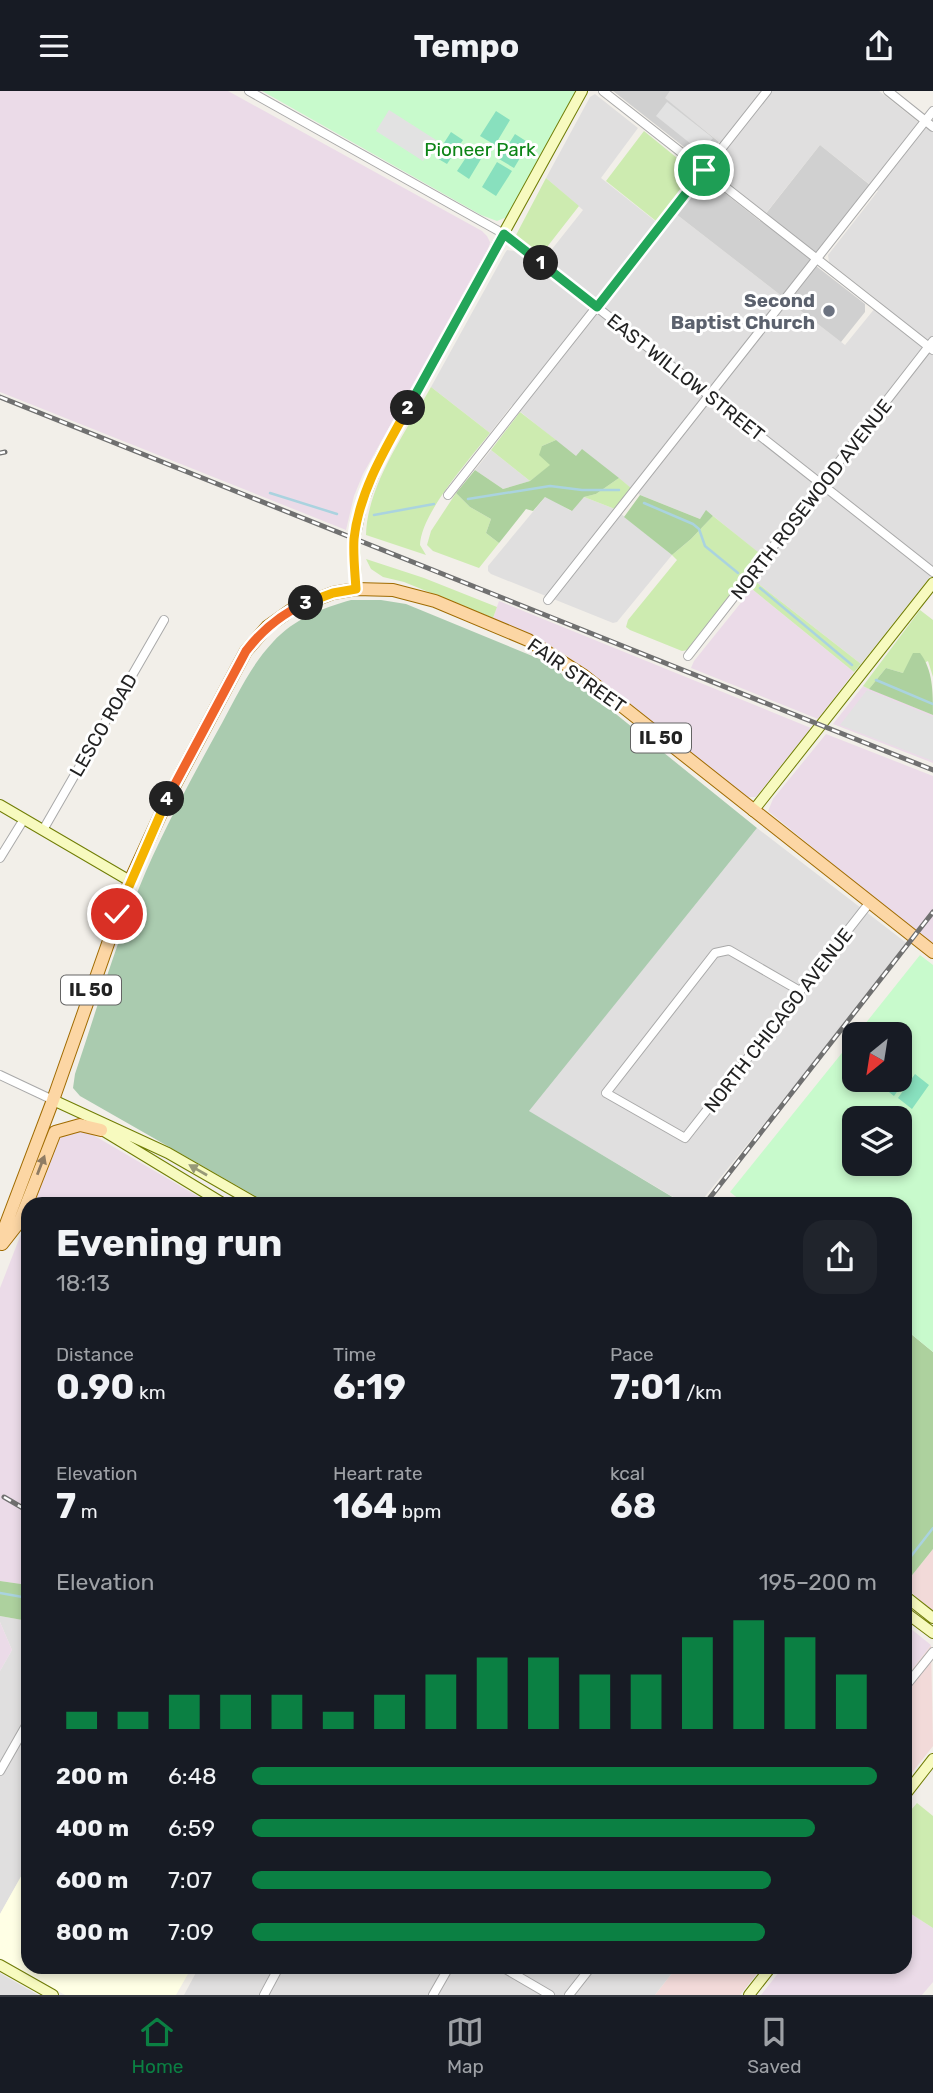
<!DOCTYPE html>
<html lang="en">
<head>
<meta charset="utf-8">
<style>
  :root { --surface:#171b24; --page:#20242c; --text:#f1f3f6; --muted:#9ea1a6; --line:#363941; --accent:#0b8043 }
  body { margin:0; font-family:Rubik,sans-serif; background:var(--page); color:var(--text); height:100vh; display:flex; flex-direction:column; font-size:26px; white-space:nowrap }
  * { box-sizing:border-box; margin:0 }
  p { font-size:23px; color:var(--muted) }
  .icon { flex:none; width:38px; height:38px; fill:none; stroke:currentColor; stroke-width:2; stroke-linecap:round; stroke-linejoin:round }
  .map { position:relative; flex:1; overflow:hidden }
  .drawer { position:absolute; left:21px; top:1106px; width:891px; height:777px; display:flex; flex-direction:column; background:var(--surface); border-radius:21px; box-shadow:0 4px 10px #0003 }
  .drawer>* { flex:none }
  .needle { width:46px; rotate:210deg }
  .fabs { position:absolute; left:842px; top:931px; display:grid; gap:14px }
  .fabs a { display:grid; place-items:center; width:70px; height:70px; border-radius:14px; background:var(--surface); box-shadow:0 4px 10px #0003; font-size:35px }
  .pin { position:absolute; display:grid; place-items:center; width:60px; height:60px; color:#fff; margin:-30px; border:4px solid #fff; border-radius:50%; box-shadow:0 2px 7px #0007 }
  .km { position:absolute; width:35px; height:35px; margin:-18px; border-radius:50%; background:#222; color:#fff; font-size:19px; line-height:35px; text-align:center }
  .round { display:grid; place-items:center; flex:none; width:74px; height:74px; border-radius:21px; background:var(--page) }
  .summary { display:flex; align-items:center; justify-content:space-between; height:119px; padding:0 35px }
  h1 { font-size:38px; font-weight:700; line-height:52px }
  .metrics { display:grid; grid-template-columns:repeat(3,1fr); gap:10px; height:119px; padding:7px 35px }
  .metrics div { display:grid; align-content:center }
  .metrics b { font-size:35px; font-weight:700 }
  .metrics small { font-size:19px; font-weight:400 }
  .metrics p { font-size:19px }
  .chart { height:196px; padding:14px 35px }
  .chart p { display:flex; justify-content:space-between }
  .chart svg { width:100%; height:126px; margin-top:7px; stroke:var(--accent); stroke-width:6 }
  ul { padding:0 35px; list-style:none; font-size:23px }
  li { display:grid; grid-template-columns:112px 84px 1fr; align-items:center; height:52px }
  li i { height:18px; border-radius:9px; background:var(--accent) }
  header { display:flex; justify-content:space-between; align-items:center; height:91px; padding:0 35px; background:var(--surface); font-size:32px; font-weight:700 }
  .tabs { display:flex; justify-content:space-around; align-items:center; height:98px; border-top:2px solid var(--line); background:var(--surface); font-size:19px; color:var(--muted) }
  .tabs a { display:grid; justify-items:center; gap:4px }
  .tabs .active { color:var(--accent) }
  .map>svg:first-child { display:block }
  .residential { fill:#e0dfdf }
  .commercial { fill:#f2dad9 }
  .industrial { fill:#ebdbe8 }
  .education { fill:#ffffe5 }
  .religious { fill:#d0d0d0 }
  .grass { fill:#cdebb0 }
  .forest { fill:#add19e }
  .cemetery { fill:#aacbaf }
  .park { fill:#c8facc; fill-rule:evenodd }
  .pitch { fill:#88e0be }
  .parking { fill:#e2e2e2 }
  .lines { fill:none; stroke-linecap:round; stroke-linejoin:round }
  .stream { stroke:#aad3df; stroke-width:2.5 }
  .street-casing { stroke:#a9a9a9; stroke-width:10 }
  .secondary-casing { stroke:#707d05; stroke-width:12 }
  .primary-casing { stroke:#a06b00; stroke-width:14 }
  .street { stroke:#fff; stroke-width:8 }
  .secondary { stroke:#f7fabf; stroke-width:10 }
  .primary { stroke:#fcd6a4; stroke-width:12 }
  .rail-casing { stroke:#707070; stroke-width:5 }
  .rail { stroke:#fff; stroke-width:2.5; stroke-dasharray:8; stroke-linecap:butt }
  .oneway { fill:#8f7c63 }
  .oneway2 { fill:#979978 }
  .split-1-casing { stroke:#fff; stroke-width:14 }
  .split-2-casing { stroke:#fff; stroke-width:14 }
  .split-3-casing { stroke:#fff; stroke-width:14 }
  .split-4-casing { stroke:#fff; stroke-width:14 }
  .split-5-casing { stroke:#fff; stroke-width:14 }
  .split-1 { stroke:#22a559; stroke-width:9 }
  .split-2 { stroke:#22a559; stroke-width:9 }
  .split-3 { stroke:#f5b400; stroke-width:9 }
  .split-4 { stroke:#f0652b; stroke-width:9 }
  .split-5 { stroke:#f5b400; stroke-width:9 }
  .worship-dot { fill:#6b7280; stroke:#fff; stroke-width:2.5 }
  .labels { text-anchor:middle; stroke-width:6; stroke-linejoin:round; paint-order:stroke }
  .shield { fill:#fff; stroke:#646464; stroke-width:2 }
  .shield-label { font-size:18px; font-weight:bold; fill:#222 }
  .park-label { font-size:19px; fill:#0c8416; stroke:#fff }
  .worship-label { font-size:19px; font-weight:bold; fill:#5b616d; stroke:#fff; text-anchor:end }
  .street-label { font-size:19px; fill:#222; stroke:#fff }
</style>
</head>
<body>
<header><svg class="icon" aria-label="menu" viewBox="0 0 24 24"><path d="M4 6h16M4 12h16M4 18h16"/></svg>Tempo<svg class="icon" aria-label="share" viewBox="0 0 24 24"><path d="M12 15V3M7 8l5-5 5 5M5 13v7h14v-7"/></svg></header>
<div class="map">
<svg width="933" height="1904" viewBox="0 0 933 1904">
  <rect width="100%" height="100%" fill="#f2efe9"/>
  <path class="residential" d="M670,0H879L927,38L933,31V482L861,573L756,491L771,472L707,420L700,428L640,404L582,359L576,366L512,314L490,342L431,296L505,162L507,159L514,160L537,177L583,119L546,87L590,6L595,3L638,37L601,87L664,137L676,123L845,254L880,211L829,171L828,164L878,100L820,54L766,122L716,82L714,75L727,57L664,7Z
    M491,359L530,390L503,398L475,379Z
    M546,405L571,420L584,406L615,418L672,464L617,531L613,532L491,483L488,480V475Z
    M757,737L909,854L699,1113H685L528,1020Z
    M0,1525L28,1530V1773L0,1823V1580L12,1559L0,1531Z
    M199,1876H677L655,1904H184Z
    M0,1882L38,1904H0Z"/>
  <path class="commercial" d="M933,1458V1521L905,1496V1493Z
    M931,1554L933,1655L911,1683L905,1678V1587Z
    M677,1876H762L740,1904H655Z"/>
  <path class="industrial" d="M0,0H228L482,140L487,145L490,151L489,158L363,383L354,405L346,439L0,301Z
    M752,498L854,581L818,628L691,577L694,570Z
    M499,510L811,637L756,706H748L567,565L539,548L493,527Z
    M863,595L933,624V672L833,633Z
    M826,643L933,685V855L768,720L773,708Z
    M74,1039L88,1041L211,1113H32L56,1051L60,1044Z
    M28,1125V1494L0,1490V1197Z
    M0,1531L12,1559L0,1580Z
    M905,1533L931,1554L905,1587Z
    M905,1819L933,1837V1891L922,1904H761L783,1876H905Z"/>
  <path class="education" d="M28,1773V1876H192L176,1904H65L0,1867V1823Z"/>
  <path class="religious" d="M613,0H670L665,7L719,51L706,67H698Z
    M820,54L870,94L811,171L865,213V221L841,251L676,123L704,89L712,92L760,130Z"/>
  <path class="grass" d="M644,40L693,80L691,87L656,130L606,90Z
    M546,87L579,115L540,165L519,150L516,144Z
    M431,296L490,342C470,368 421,422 420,454L426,464L366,444C367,394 407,339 431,296Z
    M520,321L556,349L542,355L551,374L530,390L491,359Z
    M619,387L631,397L615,418L584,406L596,403Z
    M456,402L470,416L491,428L486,442L499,452L479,477L433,460L427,454L431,440Z
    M713,425L763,465L688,559L682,560L630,539L626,536L628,529L677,469L672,464L691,448Z
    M366,468L424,487L497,516L493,527L404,491L383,486L371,478Z
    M756,491L861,573L854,581L752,498Z
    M920,519L933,529V586L928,570L903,582L886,577L869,598L863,595Z
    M917,1712L933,1725V1837L905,1819V1726Z"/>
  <path class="forest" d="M556,349L576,365L582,358L619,387L596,403L584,406L572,420L545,406L533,420L526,418L499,452L486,442L491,428L470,416L456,402L475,379L503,398L530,390L550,374L539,364L542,355Z
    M640,404L700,428L706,419L713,425L691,448L672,464L624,426Z
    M913,562H920C933,579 933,601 933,624L869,598L886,577L903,582Z
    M905,1238L933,1261V1458L905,1493Z
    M0,1490L28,1494V1530L0,1525Z"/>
  <path class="cemetery" d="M351,509H381L406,513L542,569L601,611L757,737L529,1020L684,1113H269L80,1005L73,997L75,983C96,921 114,858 139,797C161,743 189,692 217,641C234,611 249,576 273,551C294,528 322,517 351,509Z"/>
  <path class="park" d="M262,0H576L507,126L497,130L481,124Z
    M920,864L933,874V1261L905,1238V1113H745L730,1101L854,947V989H900V943H857ZM854,1027H900V1073H854Z"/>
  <path class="pitch" d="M496,20L510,29L495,54L480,45Z
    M451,41L463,49L447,73L435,66Z
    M515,43L529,52L514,77L499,68Z
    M473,56L484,63L469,88L457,80Z
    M497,71L512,80L496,105L482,96Z
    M900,972L911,981L894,1005L880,994L883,989H900Z
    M915,983L929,994L912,1018L898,1007Z"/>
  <path class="parking" d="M667,11L713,47L701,61L656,25Z
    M389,19L436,49L423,70L376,40Z
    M867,599L933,626V670L840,634Z"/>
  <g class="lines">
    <path class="stream" d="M270,402L337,423
      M468,408L550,395L582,399H619
      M644,412L693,433L699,438L705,455L738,482
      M374,424L434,413
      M760,497L852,574
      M876,589L933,613
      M905,1473L933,1437
      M0,1502L28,1507"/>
    <g class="street-casing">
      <path id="street" d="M249,0L504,143L933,481
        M603,0L933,259
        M888,0L933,36
        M448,404L767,0
        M548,509L933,20
        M688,565L933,250
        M43,739L164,529
        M0,767L24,728
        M800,900L729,859L715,862L606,1002L685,1047L870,811
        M0,984L53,1009
        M905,1596L933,1561
        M0,1680L28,1631
        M502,1876L550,1904
        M264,1904L279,1876
        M433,1904L449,1876
        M569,1904L591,1876"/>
    </g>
    <g class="secondary-casing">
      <path id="secondary" d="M356,498L354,449L361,415L380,367L582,0
        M0,714L130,790
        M753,720L933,492
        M53,1009L168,1062L257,1113
        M94,1034L224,1113
        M905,1505L933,1527
        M905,1521L933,1542
        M905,1704L933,1668
        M0,1874L53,1904
        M749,1904L771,1876"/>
    </g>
    <g class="primary-casing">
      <path id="primary" d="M0,1149L53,1009L130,790L169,705L238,575L246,560L267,536L294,517L333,502L356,498L393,499L435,510L528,549L584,585L933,861
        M2,1153L20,1130L55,1041L80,1034L101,1039"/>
    </g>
    <use href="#street" class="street"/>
    <use href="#secondary" class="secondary"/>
    <use href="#primary" class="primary"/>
    <g class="rail-casing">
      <path id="rail" d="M0,306L933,679
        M0,362L5,361
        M705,1113L933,821
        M4,1406L28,1420"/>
    </g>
    <use href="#rail" class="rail"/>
  </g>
  <defs><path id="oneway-solid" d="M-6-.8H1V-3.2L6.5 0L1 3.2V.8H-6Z" transform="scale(1.75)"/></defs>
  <use class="oneway" href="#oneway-solid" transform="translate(41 1074) rotate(-69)"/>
  <use class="oneway2" href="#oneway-solid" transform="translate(198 1079) rotate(-150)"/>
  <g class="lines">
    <g class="split-1-casing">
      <path id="split-1" d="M541,172L597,216L704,79"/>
    </g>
    <g class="split-2-casing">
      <path id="split-2" d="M408,317L504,143L541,172"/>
    </g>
    <g class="split-3-casing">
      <path id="split-3" d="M306,512L333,502L356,498C355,482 353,465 354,448C359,401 385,358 408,317"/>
    </g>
    <g class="split-4-casing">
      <path id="split-4" d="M167,708L246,560C263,538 281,523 306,512"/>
    </g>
    <g class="split-5-casing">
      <path id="split-5" d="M117,823L167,708"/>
    </g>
    <use href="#split-1" class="split-1"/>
    <use href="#split-2" class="split-2"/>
    <use href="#split-3" class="split-3"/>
    <use href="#split-4" class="split-4"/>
    <use href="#split-5" class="split-5"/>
  </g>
  <circle class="worship-dot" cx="829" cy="220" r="7"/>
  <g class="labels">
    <g class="shield">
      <rect x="631" y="632.5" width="60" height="29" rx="5"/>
      <rect x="61" y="884.5" width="60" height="29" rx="5"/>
    </g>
    <g class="shield-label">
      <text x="661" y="653">IL 50</text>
      <text x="91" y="905">IL 50</text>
    </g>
    <g class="park-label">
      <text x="480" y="65">Pioneer Park</text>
    </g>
    <g class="worship-label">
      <text x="815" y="216">Second<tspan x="815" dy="22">Baptist Church</tspan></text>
    </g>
    <g class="street-label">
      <text transform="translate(686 286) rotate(38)" y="7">EAST WILLOW STREET</text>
      <text transform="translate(811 408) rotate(-52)" y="7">NORTH ROSEWOOD AVENUE</text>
      <text transform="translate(577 584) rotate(35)" y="7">FAIR STREET</text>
      <text transform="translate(103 634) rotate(-60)" y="7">LESCO ROAD</text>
      <text transform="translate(778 929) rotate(-52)" y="7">NORTH CHICAGO AVENUE</text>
    </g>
  </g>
</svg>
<div class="fabs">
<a><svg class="needle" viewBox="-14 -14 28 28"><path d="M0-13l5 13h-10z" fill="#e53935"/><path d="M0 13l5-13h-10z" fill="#9ea1a6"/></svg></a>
<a><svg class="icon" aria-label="layers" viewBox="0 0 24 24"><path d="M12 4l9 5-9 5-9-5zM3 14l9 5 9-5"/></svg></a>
</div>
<div class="pin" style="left:704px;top:79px;background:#1e9e55"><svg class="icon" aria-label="arrive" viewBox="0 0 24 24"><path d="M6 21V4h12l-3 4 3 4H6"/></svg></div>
<div class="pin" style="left:117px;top:823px;background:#d93025"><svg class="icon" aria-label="check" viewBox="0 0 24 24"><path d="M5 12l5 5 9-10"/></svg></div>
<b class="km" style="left:541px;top:172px">1</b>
<b class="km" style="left:408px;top:317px">2</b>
<b class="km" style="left:306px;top:512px">3</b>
<b class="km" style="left:167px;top:708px">4</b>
<section class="drawer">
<div class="summary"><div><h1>Evening run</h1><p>18:13</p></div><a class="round"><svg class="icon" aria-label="share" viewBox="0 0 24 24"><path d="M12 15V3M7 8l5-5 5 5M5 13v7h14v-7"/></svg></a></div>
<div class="metrics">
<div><p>Distance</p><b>0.90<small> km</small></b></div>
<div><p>Time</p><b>6:19</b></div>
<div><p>Pace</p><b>7:01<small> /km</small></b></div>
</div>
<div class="metrics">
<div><p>Elevation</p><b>7<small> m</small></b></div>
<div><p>Heart rate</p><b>164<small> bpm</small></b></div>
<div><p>kcal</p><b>68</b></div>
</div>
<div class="chart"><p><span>Elevation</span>195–200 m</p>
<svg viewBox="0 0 160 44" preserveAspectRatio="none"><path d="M5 44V38M15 44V38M25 44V32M35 44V32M45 44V32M55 44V38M65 44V32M75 44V25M85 44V19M95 44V19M105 44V25M115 44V25M125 44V12M135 44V6M145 44V12M155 44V25"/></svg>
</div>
<ul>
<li><b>200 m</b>6:48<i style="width:100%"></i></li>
<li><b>400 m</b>6:59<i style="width:90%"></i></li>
<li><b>600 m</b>7:07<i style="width:83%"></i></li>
<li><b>800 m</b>7:09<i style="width:82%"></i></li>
</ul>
</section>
</div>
<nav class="tabs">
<a class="active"><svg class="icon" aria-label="home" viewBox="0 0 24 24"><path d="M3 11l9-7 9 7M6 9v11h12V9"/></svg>Home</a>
<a><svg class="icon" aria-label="map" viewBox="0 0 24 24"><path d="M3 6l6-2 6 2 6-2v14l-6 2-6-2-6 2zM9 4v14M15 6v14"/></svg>Map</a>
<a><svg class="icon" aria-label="saved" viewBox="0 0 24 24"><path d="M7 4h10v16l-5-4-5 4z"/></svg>Saved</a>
</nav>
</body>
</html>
